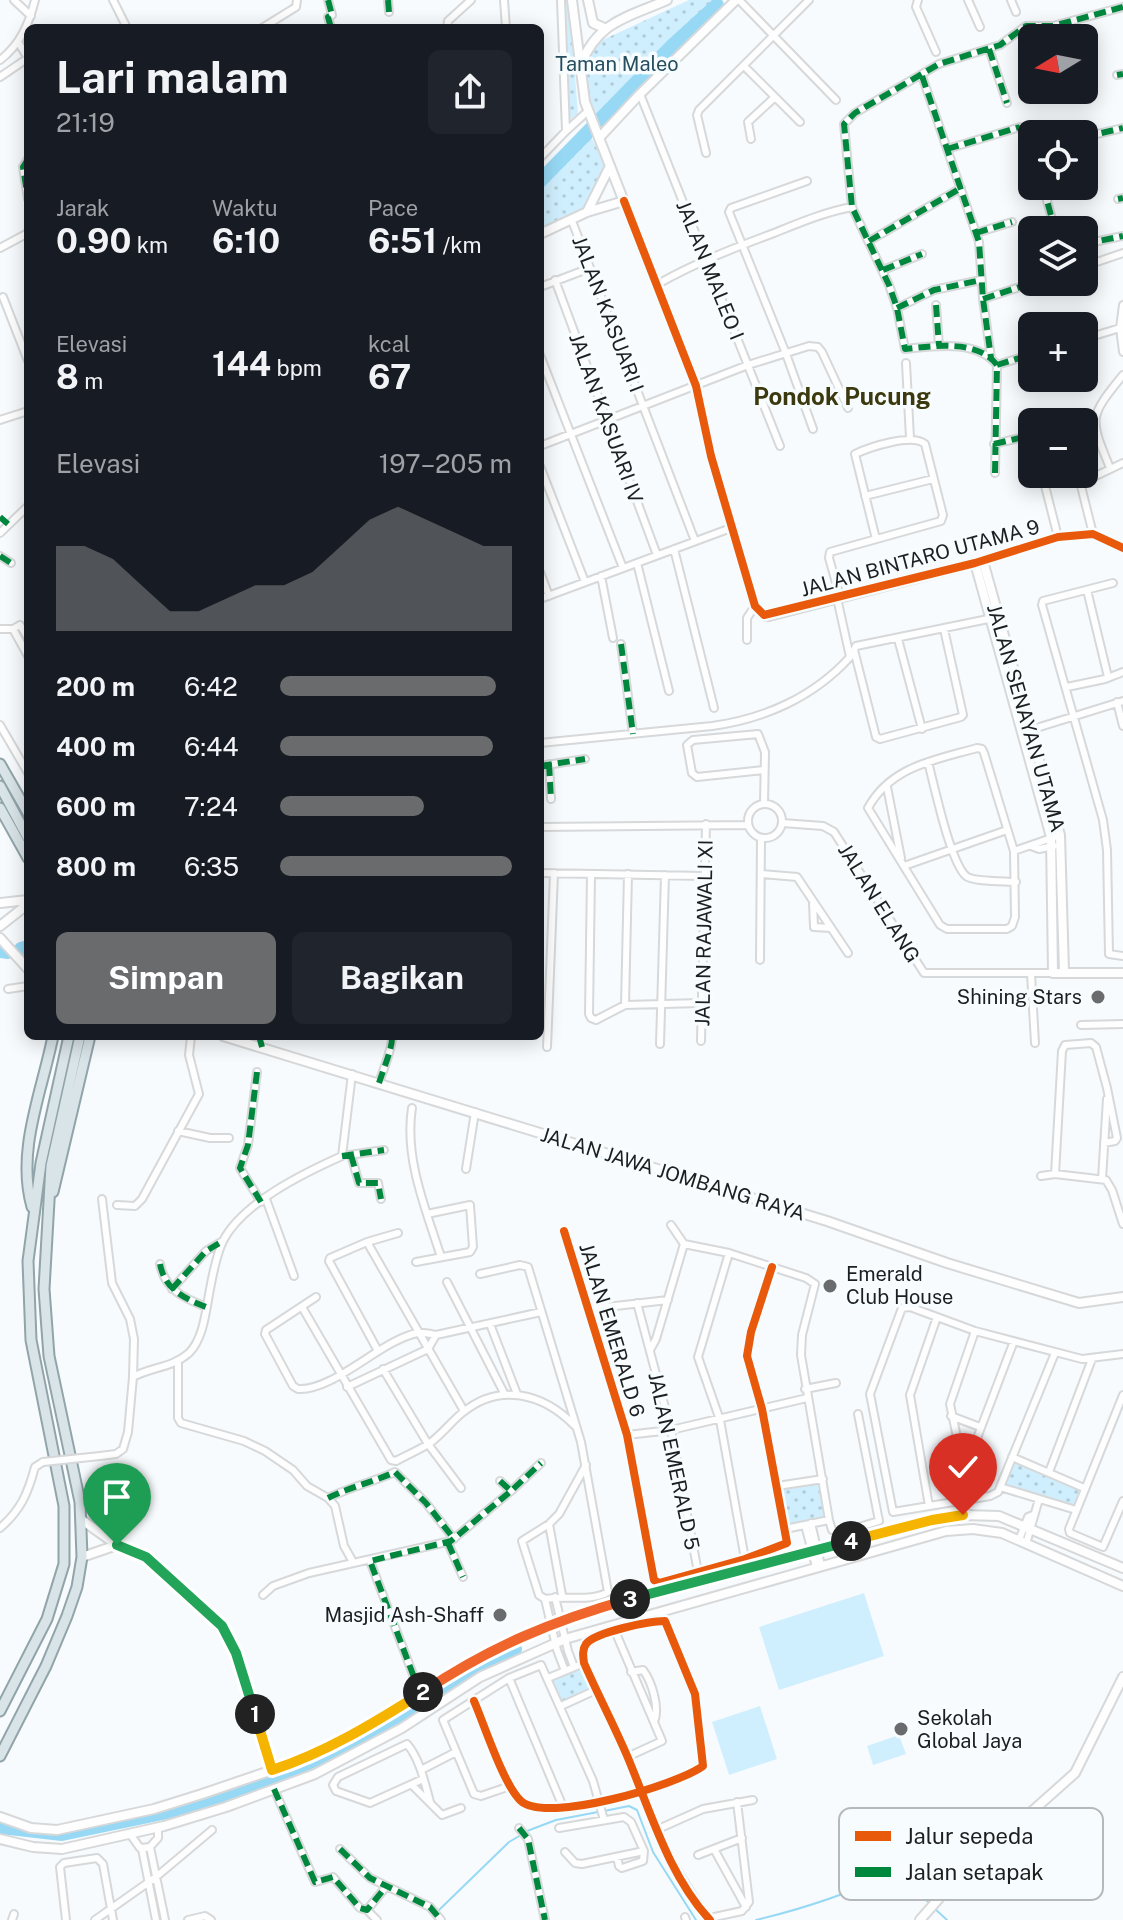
<!DOCTYPE html>
<html lang="id">
<head>
<meta charset="utf-8">
<style>
  :root { --surface:#171b24; --page:#20242c; --text:#f1f3f6; --muted:#9ea1a6; --accent:#696b6d }
  body { margin:0; font-family:"Public Sans",sans-serif; background:var(--page); color:var(--text); height:100vh; display:flex; flex-direction:column; font-size:30px; white-space:nowrap }
  * { box-sizing:border-box; margin:0 }
  p { font-size:26px; color:var(--muted) }
  .icon { flex:none; width:44px; height:44px; fill:none; stroke:currentColor; stroke-width:2; stroke-linecap:round; stroke-linejoin:round }
  .map { position:relative; flex:1; overflow:hidden }
  .drawer { position:absolute; left:24px; top:24px; width:520px; height:1016px; display:flex; flex-direction:column; background:var(--surface); border-radius:12px; box-shadow:0 4px 20px #0003 }
  .drawer>* { flex:none }
  .needle { width:52px; rotate:260deg }
  .buttons { position:absolute; left:1018px; top:24px; display:grid; gap:16px }
  .buttons a { display:grid; place-items:center; width:80px; height:80px; border-radius:12px; background:var(--surface); box-shadow:0 4px 20px #0003; font-size:40px }
  .pin { position:absolute; display:grid; place-items:center; width:68px; height:68px; color:#fff; margin:-82px -34px; border-radius:50% 50% 50% 0; rotate:-45deg; box-shadow:0 0 8px #0007 }
  .pin .icon { rotate:45deg }
  .km { position:absolute; width:40px; height:40px; margin:-20px; border-radius:50%; background:#222; color:#fff; font-size:22px; line-height:40px; text-align:center }
  .round { display:grid; place-items:center; flex:none; width:84px; height:84px; border-radius:12px; background:var(--page) }
  .overview { display:flex; align-items:center; justify-content:space-between; height:136px; padding:0 32px }
  h1 { font-size:44px; font-weight:700; line-height:60px }
  .stats { display:grid; grid-template-columns:repeat(3,1fr); gap:12px; height:136px; padding:8px 32px }
  .stats div { display:grid; align-content:center }
  .stats b { font-size:34px; font-weight:700 }
  .stats small { font-size:22px; font-weight:400 }
  .stats p { font-size:22px }
  .chart { height:224px; padding:16px 32px }
  .chart p { display:flex; justify-content:space-between }
  .chart svg { width:100%; height:144px; margin-top:8px; fill:var(--accent); opacity:.7 }
  .cta { display:flex; gap:16px; margin-top:auto; padding:16px 32px }
  .cta a { flex:1; height:92px; border-radius:12px; background:var(--accent); color:#fff; font-size:32px; font-weight:700; line-height:92px; text-align:center }
  .cta a+a { background:var(--page); color:var(--text) }
  ul { padding:0 32px; list-style:none; font-size:26px }
  li { display:grid; grid-template-columns:128px 96px 1fr; align-items:center; height:60px }
  li i { height:20px; border-radius:10px; background:var(--accent) }
  .map>svg:first-child { display:block }
  .green { fill:url(#green-dots) }
  .pitch { fill:#d0effe }
  .lines { fill:none; stroke-linecap:round; stroke-linejoin:round }
  .stream { stroke:#97d9f5; stroke-width:2 }
  .river { stroke:#97d9f5; stroke-width:14 }
  .street-casing { stroke:#d6d8d9; stroke-width:10 }
  .secondary-casing { stroke:#d6d8d9; stroke-width:12 }
  .primary-casing { stroke:#91a4aa; stroke-width:13 }
  .street { stroke:#fefeff; stroke-width:6 }
  .secondary { stroke:#fefeff; stroke-width:8 }
  .primary { stroke:#d9e4e8; stroke-width:9 }
  .street-bridge-casing { stroke:#d6d8d9; stroke-width:10; stroke-linecap:butt }
  .street-bridge { stroke:#fefeff; stroke-width:6 }
  .quiet { stroke:#00873e; stroke-width:6; stroke-dasharray:12 6; stroke-linecap:butt }
  .cycleway-casing { stroke:#f7fcfe; stroke-width:13 }
  .cycleway { stroke:#e8590c; stroke-width:8 }
  .split-1-casing { stroke:#fff; stroke-width:16 }
  .split-2-casing { stroke:#fff; stroke-width:16 }
  .split-3-casing { stroke:#fff; stroke-width:16 }
  .split-4-casing { stroke:#fff; stroke-width:16 }
  .split-5-casing { stroke:#fff; stroke-width:16 }
  .split-1 { stroke:#22a559; stroke-width:10 }
  .split-2 { stroke:#f5b400; stroke-width:10 }
  .split-3 { stroke:#f0652b; stroke-width:10 }
  .split-4 { stroke:#22a559; stroke-width:10 }
  .split-5 { stroke:#f5b400; stroke-width:10 }
  .poi-dot { fill:#696b6d; stroke:#f7fcfe; stroke-width:3 }
  .labels { text-anchor:middle; stroke-width:7; stroke-linejoin:round; paint-order:stroke }
  .park-label { font-size:20px; fill:#264e5f; stroke:#f7fcfe }
  .street-label { font-size:20px; fill:#1c1e1f; stroke:#f7fcfe }
  .poi-label { font-size:20px; fill:#1c1e1f; stroke:#f7fcfe; text-anchor:end }
  .quarter-label { font-size:24px; font-weight:bold; fill:#3d390f; stroke:#f7fcfe }
  .key { fill:#f7fcfe; stroke:#b5b9bb; stroke-width:2 }
  .key-label { font-size:22px; fill:#1c1e1f }
</style>
</head>
<body>
<div class="map">
<svg width="1123" height="1920" viewBox="0 0 1123 1920">
  <defs>
    <pattern id="green-dots" width="8" height="8" patternUnits="userSpaceOnUse" patternTransform="scale(2)"><rect width="8" height="8" fill="#d0effe"/><path d="M2 2h.1M6 6h.1" fill="none" stroke="#b2ccd9" stroke-width="1.8" stroke-linecap="round"/></pattern>
  </defs>
  <rect width="100%" height="100%" fill="#f8fbfd"/>
  <path class="green" d="M565,0H568L570,12L578,114L568,121Z
    M689,0H715L717,5L597,123L587,91L586,61L598,42Z
    M588,130L605,166L582,212L540,229V179Z
    M1012,1457L1084,1488L1076,1510L1000,1487Z
    M823,1479L829,1520L785,1529L777,1486Z
    M584,1663L596,1690L561,1706L548,1678Z"/>
  <path class="pitch" d="M864,1593L884,1656L779,1690L759,1627Z
    M760,1706L777,1759L729,1775L712,1722Z
    M899,1735L906,1754L873,1765L867,1746Z"/>
  <g class="lines">
    <path class="stream" d="M604,1811L629,1806L637,1810L653,1852L696,1920
      M527,1831L556,1820L598,1812
      M934,1908L947,1920
      M438,1911L509,1842L521,1835
      M756,1920C802,1909 845,1895 888,1875L930,1903"/>
    <path class="river" d="M540,181L673,45L717,5
      M21,949L28,947
      M0,951L8,952
      M0,1827L62,1834L182,1809L285,1775L431,1701L486,1663L515,1649"/>
    <g class="street-casing">
      <path id="street" d="M14,0L31,16
        M113,0L127,28
        M328,0L332,15L328,17L331,28
        M388,0L389,12
        M504,0L506,28
        M739,0L836,100
        M918,0L916,7L936,52
        M968,0L980,27
        M1011,0L1016,12
        M262,28L296,7L297,0
        M447,28L448,21L471,0
        M989,49L1007,103
        M0,60C20,45 29,24 35,0
        M744,66L800,122
        M1117,75L1123,74
        M922,76L979,242L983,299L991,358
        M0,77L28,58L18,42
        M640,94L780,446
        M566,131L588,111
        M1084,137L1123,128
        M751,139L748,122L775,97
        M947,149L1020,127
        M706,153L697,115L699,110L809,0
        M540,158L566,131L561,0
        M28,159L23,167L28,199
        M807,181L731,208L729,212L785,351L813,429
        M1043,186L1055,230
        M1118,199L1123,198
        M572,221L695,541
        M976,233L1012,222
        M869,241L961,188
        M1084,244L1123,236
        M0,248L28,233
        M1023,261L1032,260
        M1085,266L1123,253
        M883,270L922,254
        M555,280L657,555
        M658,284C695,263 734,248 774,233C799,223 825,212 852,207
        M540,287L590,268
        M3,297L28,361
        M983,299L1035,282
        M936,305L939,346
        M1123,305L1120,328L1123,352
        M897,308L934,290L981,280
        M1084,339L1120,328
        M540,355L623,568
        M906,363L910,438
        M997,365L1032,354
        M0,420L28,411
        M994,444L1032,435
        M540,446L748,365L809,346L818,347L822,352L848,408
        M540,466L585,582
        M1110,468C1089,417 1089,417 1123,375
        M995,473L997,365C977,339 934,346 905,349L897,308L889,285L852,207L844,124L855,113L939,64L1000,45L1026,26H1053L1123,7
        M1042,474L1058,537
        M1078,474L1093,534
        M1079,484L1123,463
        M865,496L933,479
        M0,533L28,506
        M674,549L714,708
        M0,556L11,563
        M983,561L1058,537L1093,534L1123,548
        M637,563L669,691
        M540,572L549,596
        M601,576L613,638
        M1113,583L1043,601L1042,605L1103,820L1107,850L1109,954L1123,956
        M1087,590L1108,677
        M840,597L829,558L830,552L941,521L943,515L925,444C912,433 870,447 855,454L876,539
        M540,599L731,528
        M0,629H13L20,625L28,638
        M13,629L28,656
        M944,629L963,715L961,717L880,739L876,737L854,650L856,646L998,617
        M898,639L922,729
        M747,640V618L755,606
        M621,644L633,734
        M1067,687L1105,679L1123,672
        M1117,702L1123,726
        M0,725L28,773
        M1030,730L1123,701
        M540,743L712,726C764,719 814,697 850,657L837,598
        M977,748L982,749L984,753L1014,851L1015,917L1012,926L1007,929H947L940,925L868,808C891,766 935,760 977,748Z
        M928,762C934,784 950,862 966,876C973,882 1006,881 1016,882
        M549,764L551,799
        M540,766L585,759
        M887,787L901,858
        M764,804L765,752L758,734L693,740L687,745L692,773L697,777L764,770
        M748 821a17 17 0 1 1 34 0a17 17 0 1 1-34 0Z
        M782,823L823,826L834,832L924,973H1053
        M540,827L748,825
        M1031,846L1039,849L1054,846
        M1014,851L1060,835
        M904,866L1007,830
        M540,873L705,876
        M591,874L589,1014L591,1018L596,1020L625,1005L701,1003
        M761,874L797,877L848,953
        M813,903L814,927L831,928
        M760,960L761,838
        M1031,974L1035,1043
        M8,989L28,986
        M625,1005L628,874
        M1081,1025L1123,1024
        M701,1041L706,824
        M660,1044L665,875
        M547,1047L554,873
        M257,1072L248,1145L240,1168L261,1202
        M379,1083C383,1070 393,1047 392,1036
        M412,1108C404,1158 426,1210 441,1257
        M178,1131L210,1138H229
        M349,1155L384,1150
        M351,1155L359,1183H378L381,1199
        M466,1169L475,1112
        M1055,1174L1062,1051L1065,1045L1091,1043L1096,1047L1107,1088L1117,1138L1115,1141L1104,1143
        M1041,1176L1055,1174L1106,1180L1112,1190L1123,1224
        M1102,1179L1107,1099
        M102,1199L112,1283L130,1319L134,1339L133,1377
        M266,1199L294,1276
        M117,1205L135,1206L142,1199L199,1094L189,1055L191,1036
        M671,1225L684,1244
        M564,1231L627,1435L654,1580L659,1583L745,1559L787,1543L762,1409L747,1356L751,1332L772,1267
        M367,1242L464,1411
        M684,1244L729,1253L806,1278L815,1284L802,1335L801,1355L829,1520L832,1530L839,1533L879,1521L858,1414
        M729,1253L698,1357L720,1420L745,1559
        M416,1262L470,1252L473,1247L470,1205L427,1214
        M160,1264C165,1290 184,1298 206,1307
        M480,1274L520,1265L528,1267L581,1442L608,1592C592,1602 566,1595 545,1599
        M447,1282L504,1393
        M172,1289L206,1251L221,1242
        M316,1297L266,1330L265,1334L293,1386L298,1389C334,1391 380,1341 417,1333C423,1332 431,1334 436,1335L541,1312
        M637,1303L671,1430L698,1572
        M302,1307L391,1460L396,1461C407,1455 419,1450 430,1443C442,1434 451,1422 462,1413C499,1382 543,1393 575,1426
        M589,1309L668,1300
        M490,1324L517,1394
        M650,1350L656,1339L684,1244
        M378,1351L329,1261L330,1258L367,1242L398,1233
        M1055,1353L998,1492L990,1496L893,1512L870,1394L902,1308L910,1307L975,1331L1082,1359L1123,1354
        M178,1361V1418L181,1423L244,1441L265,1451L293,1470L307,1486L328,1498L335,1506L344,1546L353,1562
        M383,1369L428,1444L461,1488
        M347,1387L428,1349L436,1335
        M805,1389L836,1383
        M1123,1395L1069,1529L1070,1533L1103,1547L1123,1501
        M951,1416L980,1427
        M627,1435L671,1430L807,1398
        M100,1456L116,1454L123,1449L128,1432L133,1377C151,1367 172,1368 189,1353C204,1338 206,1309 210,1289C213,1273 216,1256 223,1241C242,1203 304,1173 342,1156L352,1074
        M1012,1457L1084,1488
        M962,1462L969,1459L1014,1341
        M1049,1472L1092,1359
        M500,1481L511,1491L541,1463
        M777,1486L823,1479
        M1000,1487L1076,1510
        M328,1498C350,1487 373,1482 395,1472L426,1503L454,1539
        M970,1499L950,1404L975,1331
        M929,1506L910,1395L937,1317
        M811,1523L821,1565
        M549,1524L562,1595
        M805,1525L816,1567
        M0,1528C21,1510 28,1493 35,1467L43,1462
        M785,1529L829,1520
        M1019,1540L1028,1517L1033,1515
        M448,1543L463,1577
        M1026,1544L1039,1499
        M370,1561L420,1693
        M263,1595L273,1586L309,1573L451,1541L511,1491
        M555,1597L568,1651L574,1667
        M545,1599L539,1595L522,1541L549,1524L559,1514L586,1465
        M545,1599L557,1650L565,1671
        M615,1631L662,1741L627,1757
        M631,1672L643,1670C652,1682 660,1708 654,1722
        M509,1678L563,1807
        M548,1678L577,1666
        M474,1701C484,1724 504,1786 521,1801C547,1824 677,1785 703,1766L695,1694L665,1621C650,1621 595,1632 586,1644C582,1650 583,1656 584,1663L627,1757L662,1846L705,1915L710,1918
        M561,1706L596,1690
        M421,1770L456,1752
        M423,1779L370,1803L336,1791L333,1785L338,1777L407,1744C420,1759 425,1784 430,1802
        M412,1785L442,1815L461,1808
        M510,1786L481,1796L474,1794L443,1720L509,1678L541,1665L593,1781L604,1820
        M274,1789L315,1882L333,1877L360,1908L367,1910L385,1888
        M519,1828L528,1839L545,1920
        M559,1828L624,1817L631,1822L644,1851
        M656,1830L703,1809L753,1800
        M130,1834L140,1848L150,1847L158,1838V1827
        M150,1847L165,1920
        M142,1849L156,1920
        M340,1849L370,1878L430,1907L441,1920
        M714,1849L746,1907
        M565,1852L575,1863L582,1864L644,1851
        M698,1855L742,1838
        M617,1857L619,1866L622,1868L643,1861L644,1851
        M367,1910L377,1920
        M685,1917L686,1920
        M710,1918L742,1911L749,1902L737,1802
        M12,1920L14,1914
        M66,1920L60,1867L64,1863L97,1858L103,1864L113,1920
        M95,1920L156,1877L212,1830
        M188,1920L205,1916L211,1920"/>
    </g>
    <g class="secondary-casing">
      <path id="secondary" d="M572,0L585,102L696,386L711,456L755,606L764,615L769,616L983,561L1060,835L1064,972
        M588,0L593,23L604,28
        M580,66C598,21 626,18 667,0
        M599,138L640,94L736,0
        M587,212L610,166
        M540,234L587,212L624,201
        M975,563L1051,837L1053,973H1123
        M0,903L28,900
        M0,926L28,904
        M0,938L28,969
        M223,1036L827,1221L947,1263L1079,1303L1123,1297
        M82,1520L117,1545L146,1557L222,1626L236,1653L272,1770
        M82,1557L117,1545
        M0,1817L31,1828L57,1830L154,1809L202,1794L293,1763L315,1753L387,1714L478,1658L560,1620L932,1520L963,1515L999,1516L1123,1568
        M0,1839L33,1847L62,1849L164,1826L226,1807L315,1774L402,1728L480,1677L565,1639L946,1531L973,1529L1002,1533L1123,1586
        M920,1920L956,1879L1075,1773L1123,1677"/>
    </g>
    <g class="primary-casing">
      <path id="primary" d="M0,764L28,813
        M0,786L28,838
        M0,808L28,858
        M53,1192L90,1036
        M32,1207C16,1150 42,1092 53,1036
        M0,1711L47,1619L64,1564V1506L31,1340L28,1261L41,1163L69,1036
        M0,1756L46,1666L67,1616L77,1587L82,1557L80,1502L49,1356L44,1289L51,1166L80,1036"/>
    </g>
    <use href="#street" class="street"/>
    <use href="#secondary" class="secondary"/>
    <use href="#primary" class="primary"/>
    <g class="street-bridge-casing">
      <path id="street-bridge" d="M43,1462L100,1456"/>
    </g>
    <use href="#street-bridge" class="street-bridge"/>
    <path class="quiet" d="M328,0L332,15L328,17L331,28
      M388,0L389,12
      M267,25L268,28
      M989,49L1007,103
      M1117,75L1123,74
      M922,76L979,242L983,299L991,358
      M1084,137L1123,128
      M947,149L1020,127
      M28,159L23,167L28,199
      M1043,186L1055,230
      M1118,199L1123,198
      M976,233L1012,222
      M869,241L961,188
      M1084,244L1123,236
      M1023,261L1032,260
      M883,270L922,254
      M983,299L1035,282
      M936,305L939,346
      M897,308L934,290L981,280
      M997,365L1032,354
      M994,444L1032,435
      M995,473L997,365C977,339 934,346 905,349L897,308L889,285L852,207L844,124L855,113L939,64L1000,45L1026,26H1053L1123,7
      M1078,474L1079,484
      M0,517L8,524
      M0,556L11,563
      M621,644L633,734
      M549,764L551,799
      M540,766L585,759
      M259,1036L262,1047
      M257,1072L248,1145L240,1168L261,1202
      M379,1083C383,1070 393,1047 392,1036
      M351,1155L359,1183H378L381,1199
      M342,1156L384,1150
      M160,1264C165,1290 184,1298 206,1307
      M172,1289L206,1251L223,1241
      M500,1481L511,1491L541,1463
      M328,1498C350,1487 373,1482 395,1472L426,1503L454,1539
      M448,1543L463,1577
      M420,1693L370,1561L451,1541L511,1491
      M274,1789L315,1882L333,1877L360,1908L367,1910L385,1888
      M519,1828L528,1839L545,1920
      M340,1849L370,1878L430,1907L441,1920"/>
    <g class="cycleway-casing">
      <path id="cycleway" d="M624,201L696,386L711,456L755,606L764,615L975,563L1058,537L1093,534L1123,548
        M564,1231L627,1435L654,1580L659,1583L745,1559L787,1543L762,1409L747,1356L751,1332L772,1267
        M474,1701C484,1724 504,1786 521,1801C547,1824 677,1785 703,1766L695,1694L665,1621C650,1621 595,1632 586,1644C582,1650 583,1656 584,1663C598,1695 614,1725 628,1758C651,1813 669,1876 710,1920"/>
    </g>
    <use href="#cycleway" class="cycleway"/>
  </g>
  <g class="lines">
    <g class="split-1-casing">
      <path id="split-1" d="M117,1545L146,1557L222,1626L236,1653L255,1714"/>
    </g>
    <g class="split-2-casing">
      <path id="split-2" d="M255,1714L272,1770C325,1753 376,1722 423,1692"/>
    </g>
    <g class="split-3-casing">
      <path id="split-3" d="M423,1692C490,1647 552,1621 630,1599"/>
    </g>
    <g class="split-4-casing">
      <path id="split-4" d="M630,1599L851,1541"/>
    </g>
    <g class="split-5-casing">
      <path id="split-5" d="M851,1541L932,1520L963,1515"/>
    </g>
    <use href="#split-1" class="split-1"/>
    <use href="#split-2" class="split-2"/>
    <use href="#split-3" class="split-3"/>
    <use href="#split-4" class="split-4"/>
    <use href="#split-5" class="split-5"/>
  </g>
  <g class="poi-dot">
    <circle cx="1098" cy="997" r="8"/>
    <circle cx="830" cy="1286" r="8"/>
    <circle cx="500" cy="1615" r="8"/>
    <circle cx="901" cy="1729" r="8"/>
  </g>
  <g class="labels">
    <g class="park-label">
      <text x="617" y="71">Taman Maleo</text>
    </g>
    <g class="street-label">
      <text transform="translate(710 270) rotate(68)" y="7">JALAN MALEO I</text>
      <text transform="translate(608 314) rotate(69)" y="7">JALAN KASUARI I</text>
      <text transform="translate(606 418) rotate(70)" y="7">JALAN KASUARI IV</text>
      <text transform="translate(920 558) rotate(-15)" y="7">JALAN BINTARO UTAMA 9</text>
      <text transform="translate(1026 718) rotate(74)" y="7">JALAN SENAYAN UTAMA</text>
      <text transform="translate(879 903) rotate(58)" y="7">JALAN ELANG</text>
      <text transform="translate(704 933) rotate(-89)" y="7">JALAN RAJAWALI XI</text>
      <text transform="translate(673 1174) rotate(17)" y="7">JALAN JAWA JOMBANG RAYA</text>
      <text transform="translate(612 1330) rotate(73)" y="7">JALAN EMERALD 6</text>
      <text transform="translate(674 1461) rotate(78)" y="7">JALAN EMERALD 5</text>
    </g>
    <g class="poi-label">
      <text x="1082" y="1004">Shining Stars</text>
      <text x="846" y="1281" text-anchor="start">Emerald<tspan x="846" dy="23">Club House</tspan></text>
      <text x="484" y="1622">Masjid Ash-Shaff</text>
      <text x="917" y="1725" text-anchor="start">Sekolah<tspan x="917" dy="23">Global Jaya</tspan></text>
    </g>
    <g class="quarter-label">
      <text x="842" y="405">Pondok Pucung</text>
    </g>
  </g>
  <rect x="839" y="1808" width="264" height="92" rx="12" class="key"/>
  <rect x="855" y="1831" width="36" height="10" fill="#e8590c"/>
  <rect x="855" y="1867" width="36" height="10" fill="#00873e"/>
  <g class="key-label">
    <text x="905" y="1844">Jalur sepeda</text>
    <text x="905" y="1880">Jalan setapak</text>
  </g>
</svg>
<div class="buttons">
<a><svg class="needle" viewBox="-14 -14 28 28"><path d="M0-13l5 13h-10z" fill="#e53935"/><path d="M0 13l5-13h-10z" fill="#9ea1a6"/></svg></a>
<a><svg class="icon" aria-label="locate" viewBox="0 0 24 24"><circle cx="12" cy="12" r="6"/><path d="M12 2v4M12 18v4M2 12h4M18 12h4"/></svg></a>
<a><svg class="icon" aria-label="layers" viewBox="0 0 24 24"><path d="M12 4l9 5-9 5-9-5zM3 14l9 5 9-5"/></svg></a>
<a>+</a>
<a>−</a>
</div>
<div class="pin" style="left:117px;top:1545px;background:#1e9e55"><svg class="icon" aria-label="arrive" viewBox="0 0 24 24"><path d="M6 21V4h12l-3 4 3 4H6"/></svg></div>
<div class="pin" style="left:963px;top:1515px;background:#d93025"><svg class="icon" aria-label="check" viewBox="0 0 24 24"><path d="M5 12l5 5 9-10"/></svg></div>
<b class="km" style="left:255px;top:1714px">1</b>
<b class="km" style="left:423px;top:1692px">2</b>
<b class="km" style="left:630px;top:1599px">3</b>
<b class="km" style="left:851px;top:1541px">4</b>
<section class="drawer">
<div class="overview"><div><h1>Lari malam</h1><p>21:19</p></div><a class="round"><svg class="icon" aria-label="share" viewBox="0 0 24 24"><path d="M12 15V3M7 8l5-5 5 5M5 13v7h14v-7"/></svg></a></div>
<div class="stats">
<div><p>Jarak</p><b>0.90<small> km</small></b></div>
<div><p>Waktu</p><b>6:10</b></div>
<div><p>Pace</p><b>6:51<small> /km</small></b></div>
</div>
<div class="stats">
<div><p>Elevasi</p><b>8<small> m</small></b></div>
<div><b>144<small> bpm</small></b></div>
<div><p>kcal</p><b>67</b></div>
</div>
<div class="chart"><p><span>Elevasi</span>197–205 m</p>
<svg viewBox="0 0 160 44" preserveAspectRatio="none"><path d="M0 44V18L10 18L20 22L30 30L40 38L50 38L60 34L70 30L80 30L90 26L100 18L110 10L120 6L130 10L140 14L150 18L160 18V44z"/></svg>
</div>
<ul>
<li><b>200 m</b>6:42<i style="width:93%"></i></li>
<li><b>400 m</b>6:44<i style="width:92%"></i></li>
<li><b>600 m</b>7:24<i style="width:62%"></i></li>
<li><b>800 m</b>6:35<i style="width:100%"></i></li>
</ul>
<div class="cta"><a>Simpan</a><a>Bagikan</a></div>
</section>
</div>
</body>
</html>
